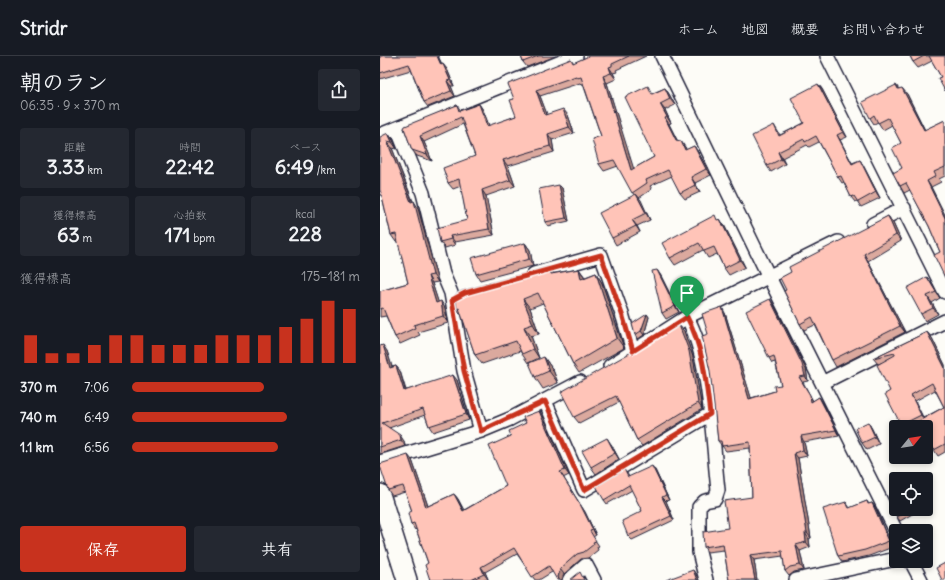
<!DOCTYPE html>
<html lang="ja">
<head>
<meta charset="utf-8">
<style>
  :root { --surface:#171b24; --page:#242831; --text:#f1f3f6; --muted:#9ea1a6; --line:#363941; --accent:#c8321e }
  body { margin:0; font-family:Delius,"Klee One",sans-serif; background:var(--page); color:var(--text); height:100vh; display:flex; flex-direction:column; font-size:15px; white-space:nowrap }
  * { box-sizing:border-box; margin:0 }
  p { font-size:13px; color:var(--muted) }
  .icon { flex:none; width:22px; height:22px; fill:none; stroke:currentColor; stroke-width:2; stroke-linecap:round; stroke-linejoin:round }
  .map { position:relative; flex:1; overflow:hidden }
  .details { display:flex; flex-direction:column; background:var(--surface); width:380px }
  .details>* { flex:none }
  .needle { width:26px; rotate:60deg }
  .tools { position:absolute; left:509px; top:364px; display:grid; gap:8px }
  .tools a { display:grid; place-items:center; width:44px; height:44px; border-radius:4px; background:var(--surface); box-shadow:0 2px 6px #0003; font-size:20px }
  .pin { position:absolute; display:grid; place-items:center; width:34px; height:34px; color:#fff; margin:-41px -17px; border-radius:50% 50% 50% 0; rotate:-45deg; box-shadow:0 0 4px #0007 }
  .pin .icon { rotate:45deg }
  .round { display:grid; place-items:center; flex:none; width:42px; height:42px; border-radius:4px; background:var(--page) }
  .overview { display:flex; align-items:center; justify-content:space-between; height:68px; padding:0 20px }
  h1 { font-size:22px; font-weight:700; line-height:30px }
  .stats { display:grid; grid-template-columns:repeat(3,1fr); gap:6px; height:68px; padding:4px 20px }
  .stats div { display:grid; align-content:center; border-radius:4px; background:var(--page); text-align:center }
  .stats b { font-size:20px; font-weight:700 }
  .stats small { font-size:11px; font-weight:400 }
  .stats p { font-size:11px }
  .chart { height:112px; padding:8px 20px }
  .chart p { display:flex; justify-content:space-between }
  .chart svg { width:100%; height:72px; margin-top:4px; stroke:var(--accent); stroke-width:6 }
  .cta { display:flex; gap:8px; margin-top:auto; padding:8px 20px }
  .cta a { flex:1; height:46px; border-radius:4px; background:var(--accent); color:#fff; font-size:16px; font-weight:700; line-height:46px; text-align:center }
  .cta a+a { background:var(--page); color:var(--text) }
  ul { padding:0 20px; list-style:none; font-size:13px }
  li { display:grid; grid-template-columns:64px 48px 1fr; align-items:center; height:30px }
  li i { height:10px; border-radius:5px; background:var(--accent) }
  header { display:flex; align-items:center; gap:24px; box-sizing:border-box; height:56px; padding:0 20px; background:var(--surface); border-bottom:1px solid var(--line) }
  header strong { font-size:19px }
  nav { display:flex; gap:22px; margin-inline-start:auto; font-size:14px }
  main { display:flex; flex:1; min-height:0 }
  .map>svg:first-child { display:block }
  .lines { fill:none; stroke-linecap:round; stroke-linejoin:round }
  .minor-casing { stroke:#22223b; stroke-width:16 }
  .secondary-casing { stroke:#22223b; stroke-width:22 }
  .minor { stroke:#fdfcf7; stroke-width:13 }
  .secondary { stroke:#fdfcf7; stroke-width:19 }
  .wall { fill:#dba99e; stroke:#22223b; fill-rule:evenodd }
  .shaded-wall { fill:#b28981; stroke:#22223b }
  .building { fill:#ffc4b8; stroke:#22223b }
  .route-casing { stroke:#fff; stroke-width:8 }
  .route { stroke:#c8321e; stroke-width:5 }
</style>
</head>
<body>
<header>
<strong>Stridr</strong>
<nav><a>ホーム</a><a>地図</a><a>概要</a><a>お問い合わせ</a></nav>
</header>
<main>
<section class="details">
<div class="overview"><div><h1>朝のラン</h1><p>06:35 · 9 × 370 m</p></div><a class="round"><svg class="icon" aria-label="share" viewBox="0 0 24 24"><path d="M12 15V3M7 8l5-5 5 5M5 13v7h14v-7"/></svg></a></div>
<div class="stats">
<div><p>距離</p><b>3.33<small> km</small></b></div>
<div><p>時間</p><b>22:42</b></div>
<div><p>ペース</p><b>6:49<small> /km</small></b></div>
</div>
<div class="stats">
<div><p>獲得標高</p><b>63<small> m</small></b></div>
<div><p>心拍数</p><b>171<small> bpm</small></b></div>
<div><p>kcal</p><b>228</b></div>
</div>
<div class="chart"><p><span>獲得標高</span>175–181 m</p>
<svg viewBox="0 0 160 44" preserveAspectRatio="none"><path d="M5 44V27M15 44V38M25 44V38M35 44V33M45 44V27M55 44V27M65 44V33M75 44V33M85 44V33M95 44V27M105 44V27M115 44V27M125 44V22M135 44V17M145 44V6M155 44V11"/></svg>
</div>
<ul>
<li><b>370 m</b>7:06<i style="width:58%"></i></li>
<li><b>740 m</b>6:49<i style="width:68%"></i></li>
<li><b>1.1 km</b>6:56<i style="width:64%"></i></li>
</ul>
<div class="cta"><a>保存</a><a>共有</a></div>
</section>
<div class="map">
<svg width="565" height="524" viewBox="0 0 565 524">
  <rect width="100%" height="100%" fill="#fdfcf7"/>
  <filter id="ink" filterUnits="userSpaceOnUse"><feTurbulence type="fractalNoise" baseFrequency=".025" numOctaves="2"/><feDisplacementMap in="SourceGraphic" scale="8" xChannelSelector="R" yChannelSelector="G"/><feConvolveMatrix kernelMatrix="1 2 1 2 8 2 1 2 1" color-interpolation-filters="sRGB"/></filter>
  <g filter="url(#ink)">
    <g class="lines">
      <g class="minor-casing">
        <path id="minor" d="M282,0L389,221L516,475
          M447,0L565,236
          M17,72L43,137L63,218L71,237L84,315L101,375
          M0,79L196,0
          M493,168L524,152
          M154,218L221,199L243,261L253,295
          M307,261C331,305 332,383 338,434L335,443L325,445L319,451V496L326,524
          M230,310L307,261L458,186
          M442,327L565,265
          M165,345L204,434L330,358
          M0,406L101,375L130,363L200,326
          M531,505L541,524
          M189,524L206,509L214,524
          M416,524L516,503"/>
      </g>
      <g class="secondary-casing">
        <path id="secondary" d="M0,438L27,524"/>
      </g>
      <use href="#minor" class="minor"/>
      <use href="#secondary" class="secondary"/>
    </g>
    <path class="wall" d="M0,0H58L62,8L67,13L74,30H71L75,40L48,51L44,46L31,14L0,23Z
      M141,0H176L147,11L143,6Z
      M209,0H266L236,14L237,16L233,17L236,23L227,27L253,113L274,101L272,36L273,37L285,32L289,38L295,49L285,54L291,67L289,68L297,84L305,91L306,94L314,90L318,96L331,119L315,127L320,136L305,143L300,137L292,120L270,130L272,133L259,142L270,164L257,170L260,176L236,189L232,182L254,139L238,110L224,115L219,108L221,80L203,28H201L200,27L160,40L167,59H188L194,77L172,84L174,96L128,110L135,130L106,140L114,179L75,186V189L65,192L60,186L87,164L81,130L73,133L68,127L95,100L83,68L44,86L52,105L37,100L32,94L24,72L77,49L81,55L99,48L103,54L109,70L136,60L134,43L191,3L194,7Z
      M530,0H565L561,21L552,5L538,12L533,6Z
      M438,28L442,33L467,81L460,84L472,107L480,104L483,109L500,142L481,151L477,145L475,146L471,141L464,126L462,127L458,121L439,86L429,91L427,89L402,102L405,108L391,116L387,110L394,69L400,79L424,67Z
      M516,29L519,33L527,38L545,74L565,64V120L559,123L561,126L551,131L565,159V222L560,196L549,170L530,134L524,137L520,130L522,112L521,87L512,69L503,74L498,66L494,68L490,62Z
      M8,77L13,84L17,93L12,92L33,145L38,152L58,226L52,227L58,246L65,252L68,267L38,276L40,279L20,288L15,281L6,260L0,261V235L28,227L18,185L16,186L11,179L2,140Z
      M182,132L189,165L168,170L165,166Z
      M508,160L513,167L521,185L488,205L525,276L456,311L452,304L435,269L424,274L420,268L406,234L411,216Z
      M338,164L344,169L365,211L349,219L344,212L337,198L328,202L323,194L295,209L290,202Z
      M145,187L150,194L153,210L100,224L96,218Z
      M169,211L174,217L199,213L205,221L216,217L222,227L244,292L199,317L193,308L163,247L150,252L159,278L151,280L159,302L148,307L140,295L102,308L95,299L82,260L77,253Z
      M277,214L281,220L299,256L286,263L282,257Z
      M547,221L560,242L552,247L558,258L545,265L541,258Z
      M394,249L426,313L428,325L423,326L433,345L439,341L443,347L459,380L424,386L427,400L418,402L431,482L429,483L430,491L420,495L424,514L414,516L409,520L405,515L403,500L374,504L377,524H349L344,494L327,496L324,491L348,472L372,441L370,392L346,395L338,385L328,278L345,257L371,342L395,335L401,329L395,306L392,307L389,302Z
      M267,258L269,261L264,279L258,283L255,279Z
      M304,275L313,301L322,353L262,390L257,384L239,346L199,367L194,361Z
      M547,276L552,282L565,309V396L558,400L554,394L541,368L534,371H522L521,369L510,335L501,307L498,308L493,302ZM555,334L564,351L543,362L535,345Z
      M0,290L7,295L12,311L16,310L20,315L26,334L77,324L89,364L53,376L49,370L45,359L9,372L24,385L25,390L0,398Z
      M164,301L173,314L178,327L163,333L155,321Z
      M159,355L163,360L189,419L183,422L205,456L216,479L213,481L219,490L217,491L218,494L208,502L201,503L184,518L172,516L159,524H155L137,498L105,516L108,523L107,524H50L48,507L36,473L35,474L31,468L32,455L25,436L12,440L8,434L32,404L48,450L74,438L78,443L84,454L126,430L131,380Z
      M488,366L492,373L499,388L487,394L482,387Z
      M231,388L239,403L216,418L211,411Z
      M275,414L289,444L286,445L294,464L252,484L248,480L262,455L252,434L227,448L224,444L247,417L249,421Z
      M487,445L489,448L492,447L496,453L513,491L489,500L462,506L458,500L466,446L470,452Z
      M532,453L534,457L520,465L517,461Z"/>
    <path class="shaded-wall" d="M57,0H58L64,14L61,9Z
      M63,8L67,13L74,30L70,24Z
      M229,11L233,17L236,23L231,17Z
      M223,20L227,27L256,120L251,114Z
      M67,25L71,30L75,40L71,35Z
      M438,28L442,33L467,81L463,76Z
      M285,32L289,38L295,49L290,43Z
      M522,32L527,38L548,81L544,74Z
      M156,34L160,40L170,66L165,59Z
      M99,48L103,54L112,77L107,70Z
      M280,48L285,54L291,67L287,61Z
      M183,53L188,59L194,77L189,71Z
      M285,62L289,68L300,90L296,84Z
      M8,77L13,84L17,93L12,86Z
      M168,78L172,84L174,96L170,90Z
      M457,79L460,84L475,113L472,108Z
      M40,80L44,86L52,105L47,99Z
      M7,85L12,92L35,152L34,145L38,152L58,226L53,219L31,146Z
      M301,85L305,91L310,100L305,94Z
      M314,90L318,96L331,119L326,113Z
      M398,96L402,102L405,108L401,103Z
      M123,104L128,110L135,130L130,124Z
      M480,104L483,109L500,142L496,136Z
      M311,121L315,127L320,136L315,129Z
      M547,125L551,131L565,159V162Z
      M179,129L182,132L189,165L186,162Z
      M102,134L106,140L114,179L109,173Z
      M256,138L261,144L270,164L266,157Z
      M508,160L513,167L521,185L516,179Z
      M340,163L344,169L365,211L360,204Z
      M252,164L257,170L260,176Z
      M70,180L75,186V189L71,183Z
      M145,187L150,194L153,210L149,203Z
      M484,198L488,205L525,276L520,270Z
      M169,211L176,220L171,218Z
      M199,213L205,222L201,223Z
      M277,214L281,220L299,256L295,250Z
      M216,217L222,227L244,292L237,282Z
      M48,220L52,227L61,254L56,247Z
      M547,221L552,228L560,242L556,236Z
      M547,240L552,247L558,258L553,252Z
      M143,243L150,252L159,278L153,268Z
      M390,243L394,249L426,313L428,325L425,320Z
      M61,245L65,252L68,267L63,260Z
      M342,251L345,257L373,348L369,343Z
      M267,258L269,261L264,279L261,275Z
      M299,269L304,275L313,301L322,353L318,347Z
      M144,271L151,280L159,302L153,293Z
      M547,276L552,282L565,309V312Z
      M3,289L7,295L14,317L10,312Z
      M164,301L173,314L178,327L169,315Z
      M16,310L20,315L27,341L24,335Z
      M73,319L77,324L89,364L86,358Z
      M419,321L433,345L431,346Z
      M531,339L535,345L545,365L541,359Z
      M439,341L443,347L459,380L456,374Z
      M159,355L163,360L189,419L185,414Z
      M488,366L492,373L499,388L495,381Z
      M20,379L24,385L25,390L21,384Z
      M421,380L424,386L427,400L423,394Z
      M227,382L231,388L239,403L235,397Z
      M414,397L418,402L431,482L427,477Z
      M28,399L32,404L50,456L46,451Z
      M272,410L275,414L289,444L286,439Z
      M180,416L205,456L216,479L213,474Z
      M74,438L78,443L86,460L83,455Z
      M282,441L286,445L294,464L291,460Z
      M492,447L496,453L513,491L509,485Z
      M425,477L429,483L430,491L426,486Z
      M416,489L420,495L424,514L420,509Z
      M370,499L374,504L377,524H375Z
      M101,511L105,516L108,523L104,518Z
      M180,513L184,518L182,524H179L178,521Z
      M313,514L317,520L319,524H317Z"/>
    <path class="building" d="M0,0H57L61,9L63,8L70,24L67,25L71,35L44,46L29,8L0,17Z
      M141,0H158L143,6Z
      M209,0H249L232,8V10L229,11L231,17L223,20L251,114L274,101L245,41L268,30L272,38L285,32L290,43L280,48L287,61L285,62L296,84L301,85L305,94L314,90L326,113L311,121L315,129L300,137L288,114L266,124L267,127L252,137L234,104L219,108L212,83L221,80L201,21L197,22L196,20L156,34L165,59L183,53L189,71L168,78L170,90L123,104L130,124L102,134L109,173L70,180L71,183L60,186L57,172L87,164L79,123L68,127L63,112L95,100L81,61L40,80L47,99L32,94L24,72L25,70L77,49L79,55L99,48L107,70L136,60L130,44L134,43L128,28L191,3L193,7Z
      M530,0H544L533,6Z
      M549,0H565V35L558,22L561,21Z
      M438,28L463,76L457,79L472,108L480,104L496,136L478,146L474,140L471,141L461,120L458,121L436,80L425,86L424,83L398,96L401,103L387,110L372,80L394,69L399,80L424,67L411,42Z
      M516,29L518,33L522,32L544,74L565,64V111L554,116L556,120L547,125L565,162V222L554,199L560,196L549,170L526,127L520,130L513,117L522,112L512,92L521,87L508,62L498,67L494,59L490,62L482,46Z
      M8,77L12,86L7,85L31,146L34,145L53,219L48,220L56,247L61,245L63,260L34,269L35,272L15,281L3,252L0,253V235L28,227L16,178L11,179L2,140L0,134V81Z
      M179,129L186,162L165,166L159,133Z
      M256,138L266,157L252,164L256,170L232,182L219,157Z
      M335,159L337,164L340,163L360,204L344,212L334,191L324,195L319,187L290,202L282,187Z
      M508,160L516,179L484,198L520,270L452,304L432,261L420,268L404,235L406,234L400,222L411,216L409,211Z
      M145,187L149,203L96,218L91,202Z
      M169,211L171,218L199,213L201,223L216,217L237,282L193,308L158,237L143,243L153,268L144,271L153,293L142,298L136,285L95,299L79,252L77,253L75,239L82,235Z
      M277,214L295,250L282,257L272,215Z
      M547,221L556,236L547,240L553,252L541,258L527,232Z
      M390,243L422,308L425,320L419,321L430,339L431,346L439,341L456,374L421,380L423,394L414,397L427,477H425L426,486L416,489L420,509L410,511L405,515L402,495L370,499L375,524H349L343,488L324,491L323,476L348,472L344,445L372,441L370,386L342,390L341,385H338L330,315L322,280L328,278L322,258L342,251L369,343L395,335L394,330L401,329L394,300L389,302L366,255Z
      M267,258L261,275L255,279L252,268Z
      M299,269L309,295L318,347L257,384L236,340L194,361L181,336Z
      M547,276L565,312V388L554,394L546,378V371H542L539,365L564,351L552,327L531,339L541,359L521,369L505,338L510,335L497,309L515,299V297L493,302Z
      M3,289L10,312L16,310L24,335L73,319L86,358L49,370L43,353L2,367L20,379L21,384L0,391V290Z
      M164,301L169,315L155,321L149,307Z
      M159,355L185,414L180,416L201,450L213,474L210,475L216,485L213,486L214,488L204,496L197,498L180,513L178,521L179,524H177L169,510L152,521L134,492L101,511L104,518L91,524H50L45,509L48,507L34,467L31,468L28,457L32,455L23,430L8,434L0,410V408L28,399L46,451L74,438L83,455L126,430L109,390L131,380L129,375L146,367L143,361Z
      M488,366L495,381L482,387L475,372Z
      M227,382L235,397L211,411L202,395Z
      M272,410L286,439L282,441L291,460L248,480L242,465L262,455L249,429L224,444L216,430L244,413L248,421Z
      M487,445L488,448L492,447L509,485L485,494L458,500L443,453L466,446L469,452Z
      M516,448V453H532V454L517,461L512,450Z
      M565,507V524H562L556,512Z
      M313,514L317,524H286Z
      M200,516L204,524H190Z"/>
  </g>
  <g class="lines" filter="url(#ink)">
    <g class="route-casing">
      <path id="route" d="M221,199L243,261L253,295L307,261C323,291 326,325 330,358L204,434L165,345L101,375L84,315L72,244L85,237Z"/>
    </g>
    <use href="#route" class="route"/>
  </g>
</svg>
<div class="tools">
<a><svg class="needle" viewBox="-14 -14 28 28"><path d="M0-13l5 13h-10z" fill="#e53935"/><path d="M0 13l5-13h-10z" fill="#9ea1a6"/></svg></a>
<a><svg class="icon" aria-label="locate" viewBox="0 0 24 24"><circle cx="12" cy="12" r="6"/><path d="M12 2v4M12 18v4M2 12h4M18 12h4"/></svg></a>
<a><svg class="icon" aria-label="layers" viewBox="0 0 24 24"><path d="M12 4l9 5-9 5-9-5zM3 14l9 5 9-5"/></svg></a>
</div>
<div class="pin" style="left:307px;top:261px;background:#1e9e55"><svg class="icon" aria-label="arrive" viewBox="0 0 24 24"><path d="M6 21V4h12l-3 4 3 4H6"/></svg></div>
</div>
</main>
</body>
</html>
